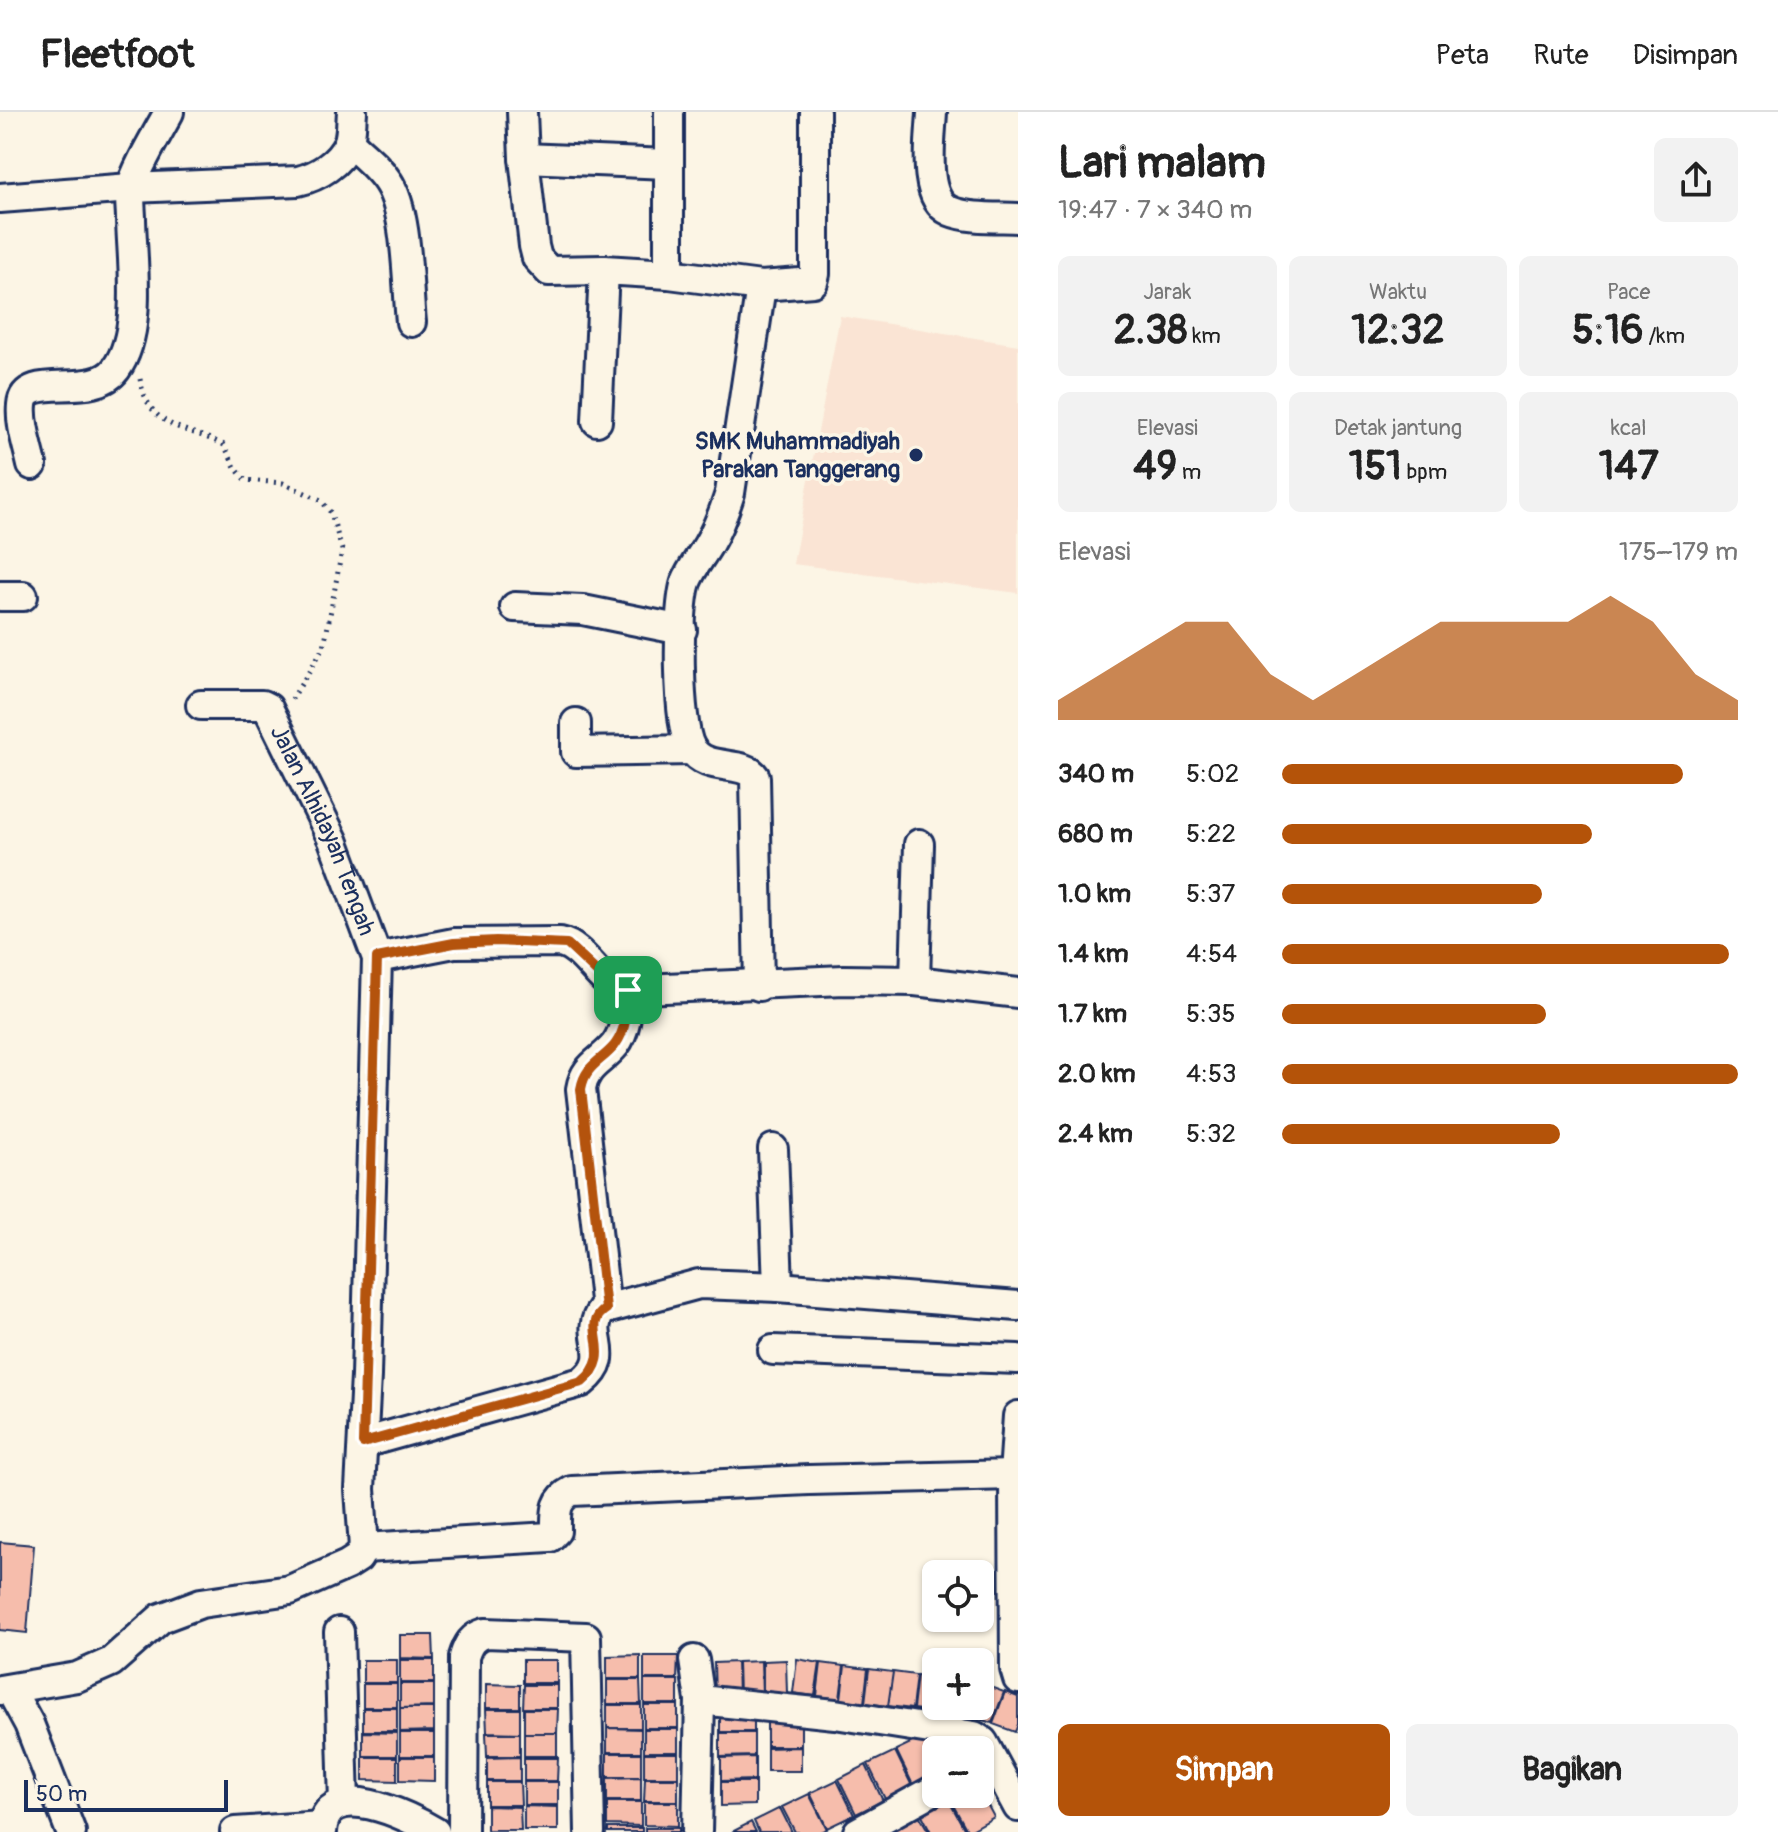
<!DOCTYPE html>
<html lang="id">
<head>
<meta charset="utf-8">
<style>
  :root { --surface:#fff; --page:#f2f2f2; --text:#222; --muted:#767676; --line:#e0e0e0; --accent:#b45309 }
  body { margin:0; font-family:Pangolin,sans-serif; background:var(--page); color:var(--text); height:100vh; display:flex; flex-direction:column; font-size:30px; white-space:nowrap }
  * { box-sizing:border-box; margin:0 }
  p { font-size:26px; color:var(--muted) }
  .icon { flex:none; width:44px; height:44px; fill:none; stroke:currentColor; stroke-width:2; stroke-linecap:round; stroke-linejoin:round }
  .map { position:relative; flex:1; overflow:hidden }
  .drawer { display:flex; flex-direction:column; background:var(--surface); width:760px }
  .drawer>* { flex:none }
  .fabs { position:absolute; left:922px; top:1448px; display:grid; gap:16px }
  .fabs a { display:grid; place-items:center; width:72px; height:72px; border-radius:12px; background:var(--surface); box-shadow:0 2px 6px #0004; font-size:40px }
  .scale { position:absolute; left:24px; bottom:20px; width:204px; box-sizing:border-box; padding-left:8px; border:4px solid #1b2f5e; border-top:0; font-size:22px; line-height:28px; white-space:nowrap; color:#1b2f5e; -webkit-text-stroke:6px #fcf5e5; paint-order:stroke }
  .pin { position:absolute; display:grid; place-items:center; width:68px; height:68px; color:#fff; margin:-34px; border-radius:16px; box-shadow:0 4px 12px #0006 }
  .round { display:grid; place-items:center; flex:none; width:84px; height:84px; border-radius:12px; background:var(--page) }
  .overview { display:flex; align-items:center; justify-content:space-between; height:136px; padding:0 40px }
  h1 { font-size:44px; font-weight:700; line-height:60px }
  .figures { display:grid; grid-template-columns:repeat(3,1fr); gap:12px; height:136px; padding:8px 40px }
  .figures div { display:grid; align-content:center; border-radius:12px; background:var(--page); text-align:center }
  .figures b { font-size:40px; font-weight:700 }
  .figures small { font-size:22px; font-weight:400 }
  .figures p { font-size:22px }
  .chart { height:224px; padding:16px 40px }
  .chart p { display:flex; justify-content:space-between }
  .chart svg { width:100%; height:144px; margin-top:8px; fill:var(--accent); opacity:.7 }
  .primary-button { display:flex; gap:16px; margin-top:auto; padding:16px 40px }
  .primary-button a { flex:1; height:92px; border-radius:12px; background:var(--accent); color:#fff; font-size:32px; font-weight:700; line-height:92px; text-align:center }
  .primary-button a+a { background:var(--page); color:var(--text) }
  ul { padding:0 40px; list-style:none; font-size:26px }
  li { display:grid; grid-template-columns:128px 96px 1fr; align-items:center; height:60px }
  li i { height:20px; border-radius:10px; background:var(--accent) }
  header { display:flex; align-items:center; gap:48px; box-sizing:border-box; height:112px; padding:0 40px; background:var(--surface); border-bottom:2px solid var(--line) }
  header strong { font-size:38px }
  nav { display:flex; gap:44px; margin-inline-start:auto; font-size:28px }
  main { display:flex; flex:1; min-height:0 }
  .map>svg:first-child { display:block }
  .built { fill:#fae4d4 }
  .building { fill:#f6bdac; stroke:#1b2f5e; stroke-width:2 }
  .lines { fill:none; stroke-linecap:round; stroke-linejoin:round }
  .street-casing { stroke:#1b2f5e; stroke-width:34 }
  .path { stroke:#1b2f5e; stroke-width:5; stroke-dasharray:2 6; stroke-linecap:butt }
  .street { stroke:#fcf5e5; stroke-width:28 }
  .route-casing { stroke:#fff; stroke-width:16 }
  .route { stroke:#b45309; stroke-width:10 }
  .poi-dot { fill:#1b2f5e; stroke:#fcf5e5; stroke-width:3 }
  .labels { text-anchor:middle; stroke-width:7; stroke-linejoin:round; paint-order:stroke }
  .poi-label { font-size:24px; font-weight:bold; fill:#1b2f5e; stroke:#fcf5e5; text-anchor:end }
  .street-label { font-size:24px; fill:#1b2f5e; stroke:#fcf5e5 }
</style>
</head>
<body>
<header>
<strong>Fleetfoot</strong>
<nav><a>Peta</a><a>Rute</a><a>Disimpan</a></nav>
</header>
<main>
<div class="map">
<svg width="1018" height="1720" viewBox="0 0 1018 1720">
  <rect width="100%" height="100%" fill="#fcf5e5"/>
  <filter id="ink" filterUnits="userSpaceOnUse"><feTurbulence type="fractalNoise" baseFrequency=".0125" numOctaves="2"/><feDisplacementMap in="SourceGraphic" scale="16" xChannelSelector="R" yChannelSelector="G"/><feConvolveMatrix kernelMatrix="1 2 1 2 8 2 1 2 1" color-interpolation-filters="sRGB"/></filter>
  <g filter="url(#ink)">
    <path class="built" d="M840,204L1018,233V481L793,452Z"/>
    <path class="building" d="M0,1430L34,1433L27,1521L0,1518Z
      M400,1523H433L434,1547L400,1546Z
      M640,1543V1567H607V1544Z
      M644,1544H678L677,1567H644Z
      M797,1547L820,1551L815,1584L793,1581Z
      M363,1548H397V1571H363Z
      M400,1548H434V1571H400Z
      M523,1548H557V1571H523Z
      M786,1548L787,1582L763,1583V1549Z
      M761,1549L762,1583H739L738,1550Z
      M737,1550L738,1583L715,1584L714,1551Z
      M821,1551L844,1554L840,1587L817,1584Z
      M845,1554L868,1557L864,1591L841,1587Z
      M869,1557L893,1560L888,1594L865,1591Z
      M893,1560L916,1563L912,1597L888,1594Z
      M917,1563L936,1566L935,1600L913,1597Z
      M607,1568H640L641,1592H607Z
      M644,1568H678V1592H644Z
      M363,1572H397V1595H363Z
      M400,1572H434V1595L400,1596Z
      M486,1572L520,1573V1596H486Z
      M982,1572L1004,1580L992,1611L970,1604L974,1594H980Z
      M524,1573H557V1596H523Z
      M1005,1580L1018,1585V1612L1015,1620L993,1612Z
      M607,1593H641V1616H607Z
      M644,1593H678V1616H644Z
      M938,1594H961L960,1603L937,1600Z
      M363,1596H397V1619H363Z
      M400,1596H434V1619L400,1620Z
      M720,1596H754V1620H720Z
      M486,1597H520V1621L487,1620Z
      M524,1597H558L557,1621H524Z
      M801,1610V1634H767V1611Z
      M607,1616L641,1617V1640H607Z
      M644,1617H678V1640H644Z
      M363,1620L397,1621V1644H363Z
      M400,1621H434V1644H400Z
      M486,1621H520V1644H487Z
      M524,1621H557V1644H524Z
      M720,1621H754V1644L720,1645Z
      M923,1625L936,1651V1662L913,1673L896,1638Z
      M801,1635V1659H767V1636Z
      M895,1639L912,1674L885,1687L868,1652Z
      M607,1641H641V1665H607Z
      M644,1641H678V1665H644Z
      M363,1645H397V1669L363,1668Z
      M400,1645H434V1669L400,1668Z
      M520,1645V1669H487V1646Z
      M755,1645V1668L721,1669V1646Z
      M524,1646H558L557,1669H524Z
      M866,1653L883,1689L856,1702L839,1667Z
      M641,1665V1689H607V1666Z
      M645,1666H678V1689H644Z
      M837,1668L854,1703L827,1716L810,1681Z
      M487,1670H520L521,1693H487Z
      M524,1670H558V1693H524Z
      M721,1670H755V1693L721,1694Z
      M980,1679L994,1705L968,1720L949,1686L956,1682H980Z
      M809,1682L827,1717L820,1720H795L782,1695Z
      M948,1687L966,1720H931L921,1701Z
      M607,1690H641V1714L607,1713Z
      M644,1690H678V1714L644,1713Z
      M487,1694L520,1695L521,1718H487Z
      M524,1694L558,1695V1718H524Z
      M780,1696L792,1720H759L754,1709Z
      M919,1703L929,1720H895L893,1717Z
      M751,1710L756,1720H732Z
      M608,1716H642V1720H608Z
      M645,1716H679V1720H645Z"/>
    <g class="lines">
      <g class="street-casing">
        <g id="street">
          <path d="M522,0L524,46L534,134L537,146L549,159L604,158"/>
          <path d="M669,0V162"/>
          <path d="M932,0C931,26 921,86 950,99C969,107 998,105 1018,106"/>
          <path d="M349,30C363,43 378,54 388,70C408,100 407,172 411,210"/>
          <path d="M524,46L668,52"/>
          <path d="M0,86L131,76L298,69C319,64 339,51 348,32C352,23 351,9 352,0"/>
          <path d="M597,309L604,158L669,162L761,174L813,170L815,162V0"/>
          <path d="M32,353C28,334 20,312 22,293C25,257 93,289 116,257C143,220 132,151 131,107C131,98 129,86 131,77C134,60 160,17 169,0"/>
          <path d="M0,484H23"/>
          <path d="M515,495L583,498L682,518"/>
          <path id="s1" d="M201,593H262L268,596L333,728L377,846L366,1264L360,1377L364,1436"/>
          <path d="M576,611V640L692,638"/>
          <path d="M377,846L454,831L560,830C584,835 597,868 620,878L844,868L915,869L1018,881"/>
          <path d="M915,869L919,732"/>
          <path d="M759,874L755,665C743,647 706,661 691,636C677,613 677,496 686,470C691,457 701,445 708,433C718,416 724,400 730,381L761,174"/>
          <path d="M773,1037L778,1175"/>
          <path d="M606,1197L581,977C585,953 601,950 615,933C627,917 627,897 628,878"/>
          <path d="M773,1238L1018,1247"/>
          <path d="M1018,1304L1014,1363L1015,1557L1018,1567"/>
          <path d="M363,1331L582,1270C617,1243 582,1224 602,1198L699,1172L778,1175L1018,1194"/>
          <path d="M364,1436L550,1425L556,1419C556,1401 554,1388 572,1379L809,1368L1014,1363"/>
          <path d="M339,1520L344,1691"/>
          <path d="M694,1548L700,1588L697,1720"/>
          <path d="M10,1577L29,1612L71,1720"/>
          <path d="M0,1578L77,1565L111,1550L161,1506L201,1491L290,1478L347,1453L358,1446L364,1436"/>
          <path d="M700,1588L835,1602L974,1624L983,1630L1018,1695"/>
          <path d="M235,1720L322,1714"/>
          <path d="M322,1720C325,1662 410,1705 435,1720"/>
          <path d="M463,1720L464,1545C468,1532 472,1525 485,1521L586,1525L590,1720"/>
          <path d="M858,1720L936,1677"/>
        </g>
      </g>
      <path class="path" d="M140,267C150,319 184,313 224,333L235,355L245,368L283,371L321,388L331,401L342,438L324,535L292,587"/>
      <use href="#street" class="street"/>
    </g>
  </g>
  <g class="lines" filter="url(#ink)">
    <g class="route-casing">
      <path id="route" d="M496,829L567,832L614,876L628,878C627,897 627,917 615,933C601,950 585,953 581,977L606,1197C578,1214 618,1241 582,1270L363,1331L377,846L454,831Z"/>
    </g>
    <use href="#route" class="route"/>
  </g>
  <circle class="poi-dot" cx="916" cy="343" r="8"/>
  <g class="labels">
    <g class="poi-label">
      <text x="900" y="337">SMK Muhammadiyah<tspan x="900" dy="28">Parakan Tanggerang</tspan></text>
    </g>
    <g class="street-label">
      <text dy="8" stroke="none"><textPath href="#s1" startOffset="202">Jalan Alhidayah Tengah</textPath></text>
    </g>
  </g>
</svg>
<div class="fabs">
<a><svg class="icon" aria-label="locate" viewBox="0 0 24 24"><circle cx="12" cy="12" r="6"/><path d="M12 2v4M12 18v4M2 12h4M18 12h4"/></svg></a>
<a>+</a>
<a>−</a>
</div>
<div class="scale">50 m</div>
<div class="pin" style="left:628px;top:878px;background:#1e9e55"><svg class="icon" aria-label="arrive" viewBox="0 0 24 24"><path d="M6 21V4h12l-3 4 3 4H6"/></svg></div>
</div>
<section class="drawer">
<div class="overview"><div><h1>Lari malam</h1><p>19:47 · 7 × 340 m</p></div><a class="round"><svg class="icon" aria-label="share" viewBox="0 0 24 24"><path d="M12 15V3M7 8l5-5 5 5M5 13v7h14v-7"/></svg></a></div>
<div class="figures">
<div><p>Jarak</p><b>2.38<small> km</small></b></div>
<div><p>Waktu</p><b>12:32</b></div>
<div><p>Pace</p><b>5:16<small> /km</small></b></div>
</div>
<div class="figures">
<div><p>Elevasi</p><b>49<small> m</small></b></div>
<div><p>Detak jantung</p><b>151<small> bpm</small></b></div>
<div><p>kcal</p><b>147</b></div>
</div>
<div class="chart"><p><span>Elevasi</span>175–179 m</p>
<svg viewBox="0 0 160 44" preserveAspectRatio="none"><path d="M0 44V38L10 30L20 22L30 14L40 14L50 30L60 38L70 30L80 22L90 14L100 14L110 14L120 14L130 6L140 14L150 30L160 38V44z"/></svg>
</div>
<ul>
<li><b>340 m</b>5:02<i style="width:88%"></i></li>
<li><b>680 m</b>5:22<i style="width:68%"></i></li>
<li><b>1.0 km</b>5:37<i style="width:57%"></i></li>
<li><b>1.4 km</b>4:54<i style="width:98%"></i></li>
<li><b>1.7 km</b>5:35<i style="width:58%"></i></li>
<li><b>2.0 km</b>4:53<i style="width:100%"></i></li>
<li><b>2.4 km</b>5:32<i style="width:61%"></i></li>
</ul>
<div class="primary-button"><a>Simpan</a><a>Bagikan</a></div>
</section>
</main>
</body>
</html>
